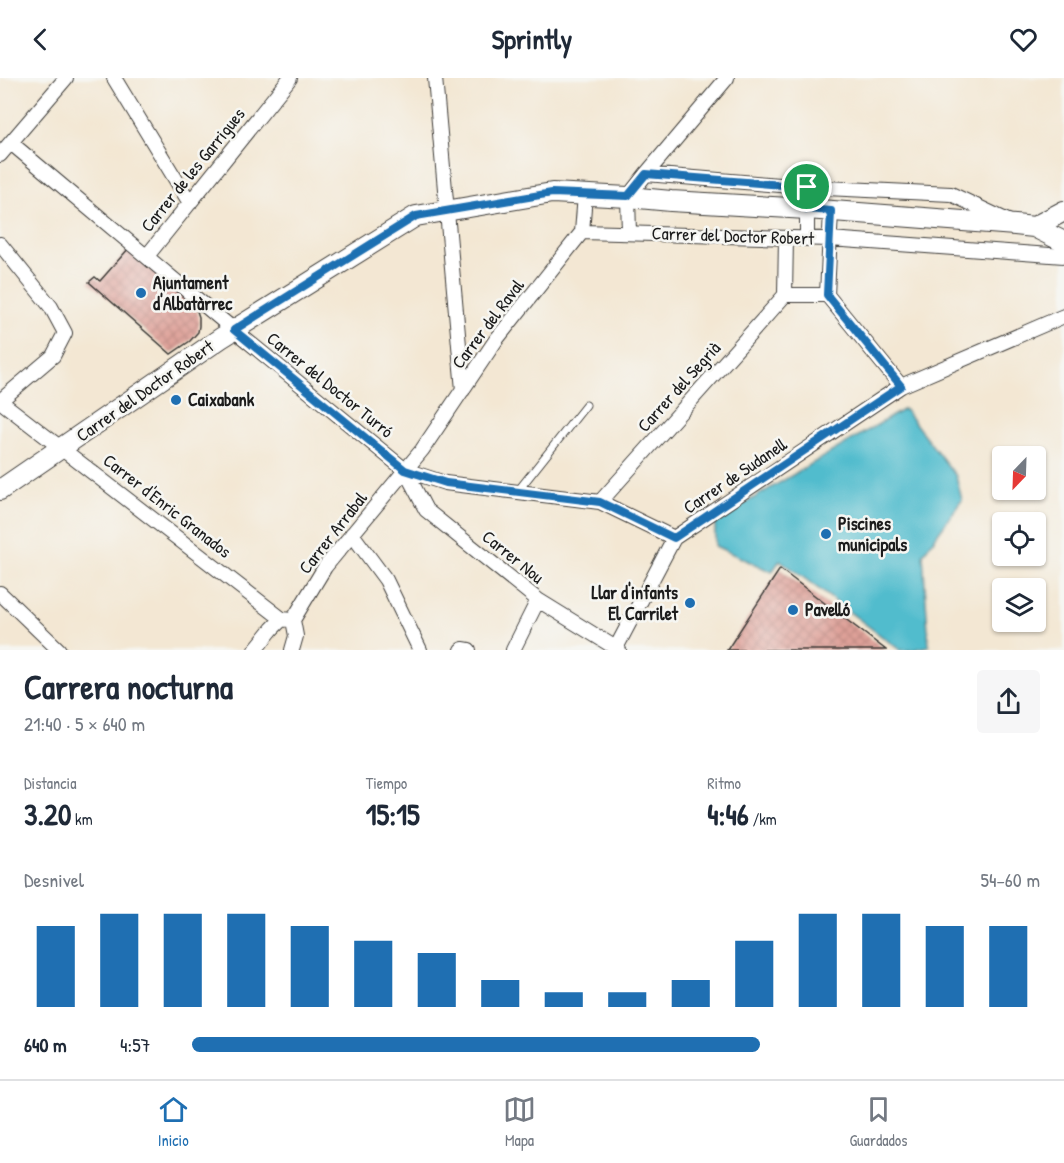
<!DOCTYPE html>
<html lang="es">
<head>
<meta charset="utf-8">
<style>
  :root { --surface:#fff; --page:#f6f6f7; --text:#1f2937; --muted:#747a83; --line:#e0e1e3; --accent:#1f6fb2 }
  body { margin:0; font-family:"Patrick Hand",sans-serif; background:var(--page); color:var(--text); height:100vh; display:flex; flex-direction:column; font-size:22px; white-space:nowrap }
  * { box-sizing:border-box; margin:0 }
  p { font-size:20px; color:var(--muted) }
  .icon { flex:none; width:33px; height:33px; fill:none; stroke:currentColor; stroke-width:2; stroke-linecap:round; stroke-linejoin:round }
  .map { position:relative; height:572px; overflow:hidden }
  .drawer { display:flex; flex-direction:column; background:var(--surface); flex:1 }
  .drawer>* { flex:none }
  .needle { width:39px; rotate:203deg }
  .tools { position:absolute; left:992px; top:368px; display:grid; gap:12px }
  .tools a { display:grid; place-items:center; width:54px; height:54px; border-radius:6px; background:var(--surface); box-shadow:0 2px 4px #0004; font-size:30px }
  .pin { position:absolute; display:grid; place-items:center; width:51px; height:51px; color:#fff; margin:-26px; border:3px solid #fff; border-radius:50%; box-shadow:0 2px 6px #0007 }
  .round { display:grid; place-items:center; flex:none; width:63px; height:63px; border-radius:6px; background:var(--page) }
  .overview { display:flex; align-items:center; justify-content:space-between; height:102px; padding:0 24px }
  h1 { font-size:33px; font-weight:700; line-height:45px }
  .metrics { display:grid; grid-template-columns:repeat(3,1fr); gap:9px; height:102px; padding:6px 24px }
  .metrics div { display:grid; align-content:center }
  .metrics b { font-size:30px; font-weight:700 }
  .metrics small { font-size:16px; font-weight:400 }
  .metrics p { font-size:16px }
  .chart { height:168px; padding:12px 24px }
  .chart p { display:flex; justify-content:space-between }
  .chart svg { width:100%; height:108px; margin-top:6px; stroke:var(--accent); stroke-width:6 }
  ul { padding:0 24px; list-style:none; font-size:20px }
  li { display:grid; grid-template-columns:96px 72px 1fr; align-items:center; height:45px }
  li i { height:15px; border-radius:8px; background:var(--accent) }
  header { display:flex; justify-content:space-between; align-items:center; height:78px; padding:0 24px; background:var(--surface); font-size:27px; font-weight:700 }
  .tab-bar { display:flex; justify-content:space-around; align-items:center; height:84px; border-top:2px solid var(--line); background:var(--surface); font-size:16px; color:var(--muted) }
  .tab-bar a { display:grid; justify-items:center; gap:3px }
  .tab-bar .selected { color:var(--accent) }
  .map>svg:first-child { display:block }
  .water { fill:#51bccd; stroke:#366c74; stroke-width:1.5 }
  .building { fill:url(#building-cross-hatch) }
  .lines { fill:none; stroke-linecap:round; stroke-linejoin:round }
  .lane-casing { stroke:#3c3a37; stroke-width:9 }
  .street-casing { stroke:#3c3a37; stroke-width:16 }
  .secondary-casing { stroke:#3c3a37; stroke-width:22 }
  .lane { stroke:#fff; stroke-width:7 }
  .street { stroke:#fff; stroke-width:14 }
  .secondary { stroke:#fff; stroke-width:20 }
  .route-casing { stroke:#fff; stroke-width:12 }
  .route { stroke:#1f6fb2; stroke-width:8 }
  .poi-dot { fill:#1f6fb2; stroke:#f6f6f2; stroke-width:2 }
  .labels { text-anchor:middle; stroke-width:5; stroke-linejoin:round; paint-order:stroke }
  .street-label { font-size:18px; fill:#1c1c1c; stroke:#f6f6f2 }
  .poi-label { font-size:18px; font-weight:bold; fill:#1c1c1c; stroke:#f6f6f2; text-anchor:start }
</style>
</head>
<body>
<header><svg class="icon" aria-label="back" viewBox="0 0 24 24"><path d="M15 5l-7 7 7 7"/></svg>Sprintly<svg class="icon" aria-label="heart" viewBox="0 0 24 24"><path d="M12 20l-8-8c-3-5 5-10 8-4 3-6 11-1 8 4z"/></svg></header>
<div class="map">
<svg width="1064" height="572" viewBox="0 0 1064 572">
  <defs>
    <pattern id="building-cross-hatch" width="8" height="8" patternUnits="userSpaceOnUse" patternTransform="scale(1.5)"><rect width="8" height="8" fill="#dea098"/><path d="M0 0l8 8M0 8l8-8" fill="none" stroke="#be8982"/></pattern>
  </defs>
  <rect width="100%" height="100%" fill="#f6f6f2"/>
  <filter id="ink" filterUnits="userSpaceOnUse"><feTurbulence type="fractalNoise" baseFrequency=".0167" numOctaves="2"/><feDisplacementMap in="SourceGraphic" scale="12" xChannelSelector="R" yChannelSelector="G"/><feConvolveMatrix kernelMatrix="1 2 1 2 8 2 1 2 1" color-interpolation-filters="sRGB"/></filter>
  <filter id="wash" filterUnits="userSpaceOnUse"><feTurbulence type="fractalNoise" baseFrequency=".008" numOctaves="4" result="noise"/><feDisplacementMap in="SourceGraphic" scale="24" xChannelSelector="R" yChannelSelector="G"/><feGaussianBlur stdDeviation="1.35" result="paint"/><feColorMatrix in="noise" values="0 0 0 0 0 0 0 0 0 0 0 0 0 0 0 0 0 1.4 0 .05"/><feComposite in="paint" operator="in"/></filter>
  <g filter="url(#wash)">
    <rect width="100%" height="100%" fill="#f3e7d3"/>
    <path class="water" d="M904,331L956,398L962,422L923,476L929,568L911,572H900L780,482L772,494L715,468V443Z"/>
    <g id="blocks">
      <path class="building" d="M129,170L196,230L199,239V248L198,254L190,263L171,276L89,204L95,199L100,203Z
        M780,491L886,572H727Z"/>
    </g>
  </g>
  <g filter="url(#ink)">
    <use href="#blocks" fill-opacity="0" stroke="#3c3a37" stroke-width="1.5"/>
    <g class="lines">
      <g class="lane-casing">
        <path id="lane" d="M517,414L586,327"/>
      </g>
      <g class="street-casing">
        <path id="street" d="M114,0L190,125
          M435,0L463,312
          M11,65L234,252L405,392L445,405L600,424L674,460L901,308L1064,238
          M0,77L66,0
          M646,96L727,0
          M831,133L827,217L901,308
          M582,154L830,161L1064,178
          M629,155L628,119L646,96L805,109L951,116L1008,143
          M786,160L785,217H827
          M807,161V109
          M0,166L51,229L65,255L53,278L0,323L282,541
          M147,178L290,0
          M405,392L426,432L538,522L619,572
          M600,424L785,217
          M352,456L386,502L420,572
          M0,515L59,572
          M293,542L325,489L422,372L496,262L582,154L585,117
          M616,570L674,460
          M255,572L272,551L282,541L291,542
          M292,572L296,558L293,542
          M461,572L463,571L469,572
          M513,572L538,522"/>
      </g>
      <g class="secondary-casing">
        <path id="secondary" d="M1034,149L1064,133
          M0,412L221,260L416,138L552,115L628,119L671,123L807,131L1015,147L1034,149L1064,164"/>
      </g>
      <use href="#lane" class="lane"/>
      <use href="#street" class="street"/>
      <use href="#secondary" class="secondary"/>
    </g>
  </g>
  <g class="lines" filter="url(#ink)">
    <g class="route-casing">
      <path id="route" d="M646,96L807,109V131L831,133L827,217L901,308L674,460L600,424L446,405L405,392L234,252L416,138L552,115L628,118Z"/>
    </g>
    <use href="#route" class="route"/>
  </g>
  <g class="poi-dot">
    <circle cx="141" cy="215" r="6"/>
    <circle cx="176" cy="322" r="6"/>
    <circle cx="826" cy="456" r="6"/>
    <circle cx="690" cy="525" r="6"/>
    <circle cx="793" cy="532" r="6"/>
  </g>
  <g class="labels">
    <g class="street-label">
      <text transform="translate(193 92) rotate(-51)" y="6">Carrer de les Garrigues</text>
      <text transform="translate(733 158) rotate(2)" y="6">Carrer del Doctor Robert</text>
      <text transform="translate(488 246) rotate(-53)" y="6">Carrer del Raval</text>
      <text transform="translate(330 307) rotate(39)" y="6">Carrer del Doctor Turró</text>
      <text transform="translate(679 309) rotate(-48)" y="6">Carrer del Segrià</text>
      <text transform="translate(145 313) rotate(-35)" y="6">Carrer del Doctor Robert</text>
      <text transform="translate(735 398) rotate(-34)" y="6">Carrer de Sudanell</text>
      <text transform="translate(167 428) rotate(38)" y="6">Carrer d'Enric Granados</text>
      <text transform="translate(333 455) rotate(-52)" y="6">Carrer Arrabal</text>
      <text transform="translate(513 479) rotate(39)" y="6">Carrer Nou</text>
    </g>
    <g class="poi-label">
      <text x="153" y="211">Ajuntament<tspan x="153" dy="21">d'Albatàrrec</tspan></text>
      <text x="188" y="328">Caixabank</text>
      <text x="838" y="452">Piscines<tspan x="838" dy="21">municipals</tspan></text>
      <text x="678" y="521" text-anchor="end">Llar d'infants<tspan x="678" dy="21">El Carrilet</tspan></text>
      <text x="805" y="538">Pavelló</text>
    </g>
  </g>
</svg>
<div class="tools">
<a><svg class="needle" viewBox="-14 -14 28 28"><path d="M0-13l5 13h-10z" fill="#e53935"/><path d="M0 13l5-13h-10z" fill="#747a83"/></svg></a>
<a><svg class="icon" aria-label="locate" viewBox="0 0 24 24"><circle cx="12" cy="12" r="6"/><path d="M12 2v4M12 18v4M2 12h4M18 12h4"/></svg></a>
<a><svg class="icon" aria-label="layers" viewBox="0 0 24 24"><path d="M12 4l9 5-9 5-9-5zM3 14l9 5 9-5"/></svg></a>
</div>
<div class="pin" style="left:807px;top:109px;background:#1e9e55"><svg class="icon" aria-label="arrive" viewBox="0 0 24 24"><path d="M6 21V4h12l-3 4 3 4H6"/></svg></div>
</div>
<section class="drawer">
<div class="overview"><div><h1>Carrera nocturna</h1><p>21:40 · 5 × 640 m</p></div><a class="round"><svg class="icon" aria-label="share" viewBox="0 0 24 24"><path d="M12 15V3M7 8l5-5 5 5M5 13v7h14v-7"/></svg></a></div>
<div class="metrics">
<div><p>Distancia</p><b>3.20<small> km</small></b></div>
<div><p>Tiempo</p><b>15:15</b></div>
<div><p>Ritmo</p><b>4:46<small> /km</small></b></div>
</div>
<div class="chart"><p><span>Desnivel</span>54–60 m</p>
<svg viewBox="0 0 160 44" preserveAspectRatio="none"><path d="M5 44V11M15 44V6M25 44V6M35 44V6M45 44V11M55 44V17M65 44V22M75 44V33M85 44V38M95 44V38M105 44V33M115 44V17M125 44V6M135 44V6M145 44V11M155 44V11"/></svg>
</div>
<ul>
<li><b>640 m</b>4:57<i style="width:67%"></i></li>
</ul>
</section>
<nav class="tab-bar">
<a class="selected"><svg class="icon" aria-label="home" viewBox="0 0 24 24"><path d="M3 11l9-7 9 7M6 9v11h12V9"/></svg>Inicio</a>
<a><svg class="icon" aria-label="map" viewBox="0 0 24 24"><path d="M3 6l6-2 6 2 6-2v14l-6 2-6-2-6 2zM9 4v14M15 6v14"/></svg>Mapa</a>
<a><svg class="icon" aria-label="saved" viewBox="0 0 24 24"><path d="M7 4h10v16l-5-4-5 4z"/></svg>Guardados</a>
</nav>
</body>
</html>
